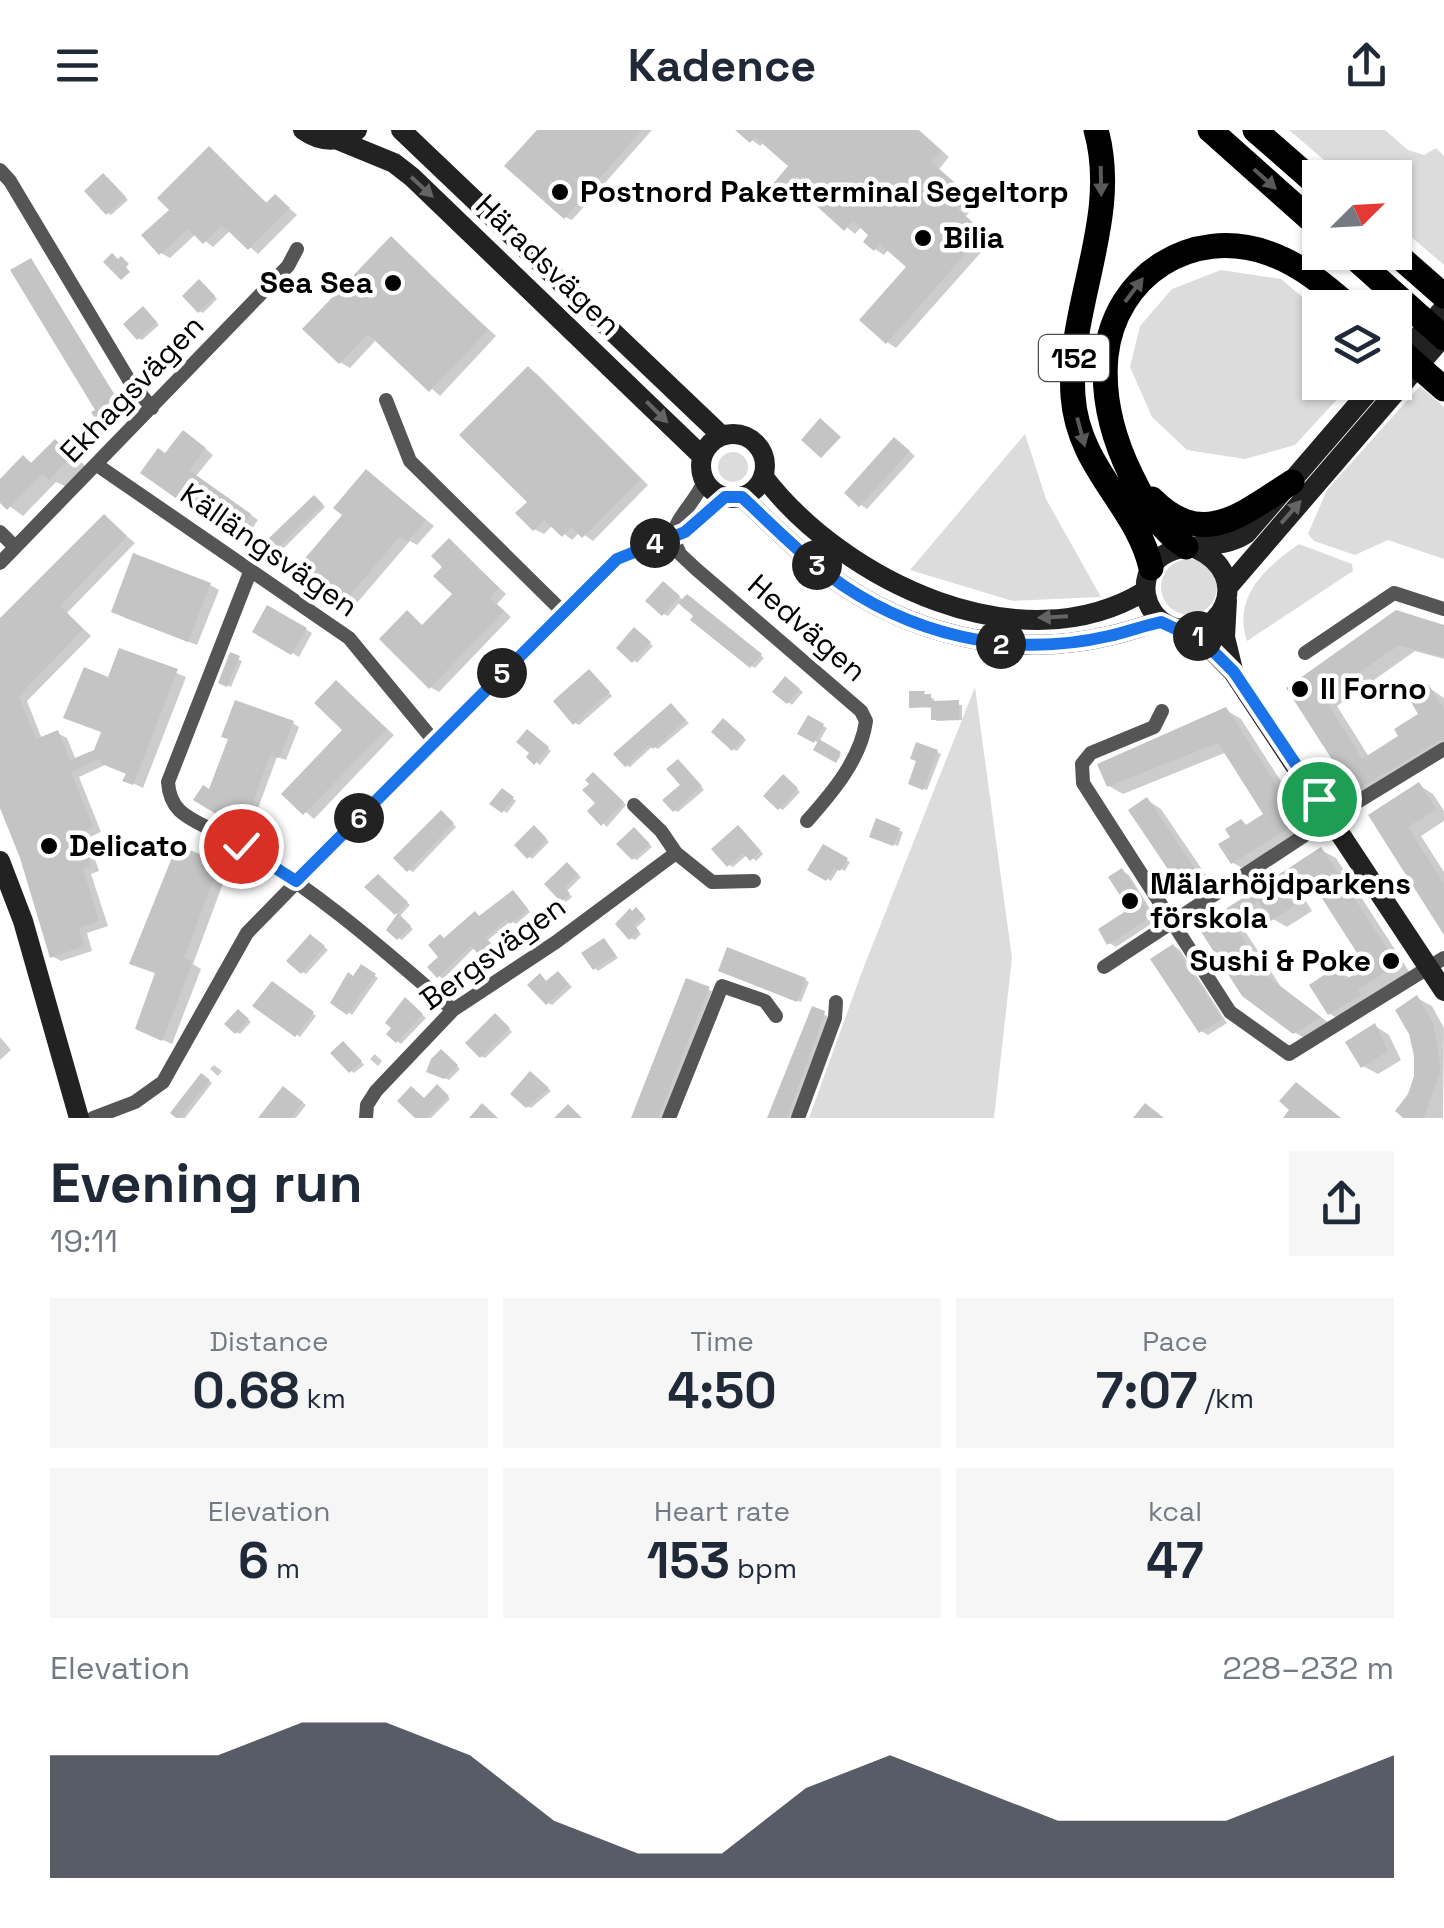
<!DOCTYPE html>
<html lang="en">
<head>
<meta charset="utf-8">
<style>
  :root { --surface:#fff; --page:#f6f6f7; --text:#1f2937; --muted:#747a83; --accent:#111827 }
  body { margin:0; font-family:"Space Grotesk",sans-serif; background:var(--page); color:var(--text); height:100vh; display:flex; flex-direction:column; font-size:38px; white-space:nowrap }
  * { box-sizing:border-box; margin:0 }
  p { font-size:32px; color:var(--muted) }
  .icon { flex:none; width:55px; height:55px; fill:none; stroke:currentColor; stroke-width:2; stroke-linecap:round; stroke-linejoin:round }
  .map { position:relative; height:988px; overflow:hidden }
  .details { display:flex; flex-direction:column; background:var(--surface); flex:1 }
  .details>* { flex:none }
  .needle { width:65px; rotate:66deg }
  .buttons { position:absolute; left:1302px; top:30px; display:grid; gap:20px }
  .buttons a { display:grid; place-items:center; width:110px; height:110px; border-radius:0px; background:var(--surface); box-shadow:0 2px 8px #0004; font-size:50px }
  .pin { position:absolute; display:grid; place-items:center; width:85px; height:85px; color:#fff; margin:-42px; border:5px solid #fff; border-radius:50%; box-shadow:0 2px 10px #0007 }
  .km { position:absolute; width:50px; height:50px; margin:-25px; border-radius:50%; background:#222; color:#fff; font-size:28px; line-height:50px; text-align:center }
  .round { display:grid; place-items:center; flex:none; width:105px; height:105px; border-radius:0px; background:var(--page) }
  .overview { display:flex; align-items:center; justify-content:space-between; height:170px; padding:0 50px }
  h1 { font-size:55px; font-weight:700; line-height:75px }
  .stats { display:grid; grid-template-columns:repeat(3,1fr); gap:15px; height:170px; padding:10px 50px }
  .stats div { display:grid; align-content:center; border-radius:0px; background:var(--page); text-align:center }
  .stats b { font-size:50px; font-weight:700 }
  .stats small { font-size:28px; font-weight:400 }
  .stats p { font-size:28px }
  .chart { height:280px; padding:20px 50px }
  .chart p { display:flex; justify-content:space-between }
  .chart svg { width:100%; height:180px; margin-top:10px; fill:var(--accent); opacity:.7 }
  header { display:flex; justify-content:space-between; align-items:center; height:130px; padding:0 50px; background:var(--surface); font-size:45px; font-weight:700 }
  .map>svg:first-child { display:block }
  .green { fill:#dcdcdc }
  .shadow { fill:#0003 }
  .building { fill:#c4c4c4 }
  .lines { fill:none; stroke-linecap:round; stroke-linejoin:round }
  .street { stroke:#555; stroke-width:14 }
  .secondary { stroke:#222; stroke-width:20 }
  .highway { stroke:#000; stroke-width:25 }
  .oneway { fill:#595959 }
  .oneway2 { fill:#646464 }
  .route-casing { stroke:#fff; stroke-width:20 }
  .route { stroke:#1a73e8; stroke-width:12 }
  .poi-dot { fill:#000; stroke:#fff; stroke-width:4 }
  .labels { text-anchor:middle; stroke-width:9; stroke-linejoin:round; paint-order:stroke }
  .shield { fill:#fff; stroke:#4c4c4c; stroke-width:2.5 }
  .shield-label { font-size:28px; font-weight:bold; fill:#000 }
  .poi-label { font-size:30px; font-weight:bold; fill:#000; stroke:#fff; text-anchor:start }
  .street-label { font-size:30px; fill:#000; stroke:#fff }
</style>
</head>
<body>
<header><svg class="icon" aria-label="menu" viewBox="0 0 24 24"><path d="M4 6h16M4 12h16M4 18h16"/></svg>Kadence<svg class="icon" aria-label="share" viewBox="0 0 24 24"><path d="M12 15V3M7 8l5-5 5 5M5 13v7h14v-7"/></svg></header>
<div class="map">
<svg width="1444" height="988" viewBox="0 0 1444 988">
  <rect width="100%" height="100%" fill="#fff"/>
  <path class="green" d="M1289,0H1385L1408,20L1424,25L1436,18L1444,26V135L1395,93V48L1344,47Z
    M1221,140L1281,149L1320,182V252L1352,253L1295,315L1245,329L1187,320L1152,287L1130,237L1140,196L1172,159Z
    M1420,256L1444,277V429L1388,410L1355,425L1314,411L1308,404L1327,360Z
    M1025,304L1046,369L1101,467L1013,471L910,440Z
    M718 337a15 15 0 1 1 30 0a15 15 0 1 1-30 0Z
    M1299,414L1352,434L1353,441L1247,511C1232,467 1266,437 1299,414Z
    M1161 457a28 28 0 1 1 56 0a28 28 0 1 1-56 0Z
    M975,557L1012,828L994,988H809L863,839Z"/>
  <path class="shadow" d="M540,0H652L572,90L565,87Z
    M739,0H919L949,27L939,39L978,73L966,86L992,110L896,218L887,212L909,137L889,119L884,125L875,119L872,105L862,96L855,104L808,65L800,74L791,68L792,36L765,12L760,16Z
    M209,19L268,74L276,67L297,85L258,124L231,100L213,117L196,104L170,128L161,123L172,80Z
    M108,48L128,70L111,85L108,83Z
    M391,109L496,206L440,266L377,209L350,238L340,232Z
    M31,131L116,267L113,269L122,285L105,295L101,293Z
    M204,154L217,169L203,183L199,181Z
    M147,181L159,195L142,210L138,208Z
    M528,239L537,244L648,355L593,411L580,402L572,410L553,395L544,404L534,399Z
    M192,308L213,325L196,346L258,390L243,412L235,407L166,326Z
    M56,312L70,320L85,336L65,356L56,352L23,386L0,369V352L24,328L34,334Z
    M901,314L915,326L867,379L861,375Z
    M367,342L434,396L417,415L410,411L356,474L346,469V385Z
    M318,370L325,377L284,418L280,416Z
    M104,387L135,413L67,483L91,506L27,571L42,609L57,603L67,608L76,630L96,621L103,602L109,551L121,521L186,547L143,658L126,650L128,644L107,634L79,647L101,702L88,708L99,741L91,744L108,796L87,803L92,821L61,831L52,826L22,727L0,673V491Z
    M450,411L506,464L497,474L511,487L439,562L430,557L407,483L424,497L455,464L446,437Z
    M210,455L219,460L197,515L123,487Z
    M667,456L684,471L690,469L764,528L755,538L752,536L694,489L697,486L680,472L668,486L664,484Z
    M268,478L312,503L299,527L255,501Z
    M1397,483L1444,498V529L1415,521L1337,576L1369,627L1401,607L1421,585L1428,557L1444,568V623L1369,669L1354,660L1289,559Z
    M638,502L653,516L637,533L619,518Z
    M231,526L242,531L231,557L221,552Z
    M593,544L612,566L579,595L575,593Z
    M790,552L803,562L792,575L776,562Z
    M336,553L394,605L314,689L285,664L346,600Z
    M924,564L934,569V573L962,575V590L937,591L933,588V578L911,576Z
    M672,576L689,593L658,619L653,616L630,637L626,635Z
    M1226,580L1241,589L1312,700L1248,741L1233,733V708L1241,692L1249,696L1266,684L1227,622L1123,664L1109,656Z
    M809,588L827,598L819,612L841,625L837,631L816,619L819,613L801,603Z
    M293,593L299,597L286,630L277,627L254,689L281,705L274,716L197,669L210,662Z
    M728,593L746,610L737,621L733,619Z
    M531,604L551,621L540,635L536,632Z
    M937,622L941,624L927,660L914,655L919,631Z
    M682,634L704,660L678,682L674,680L683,655Z
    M597,647L626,675L607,697L590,681L599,673Z
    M788,650L800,662L783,680L779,678Z
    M1419,655L1433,664L1444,681V691L1421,706L1444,742V798L1371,686Z
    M503,661L516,671L507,683L493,673Z
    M1147,670L1161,679L1218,763L1203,773L1188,765Z
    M445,686L456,697L413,742L409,740Z
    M877,691L903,702L898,716L876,708Z
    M742,700L763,724L756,731L748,724L733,737L729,735Z
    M538,701L549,712L532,729L529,727Z
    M638,702L652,717L637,730L633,728Z
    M824,717L850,732L845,741L839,738L831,751L811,739Z
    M1321,720L1336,728L1410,843L1344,892L1330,884L1336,840L1352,849L1370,837L1319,759L1304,768L1312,781L1287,797L1273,789L1268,782L1243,798L1281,857L1333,896L1309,911L1294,902L1202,798Z
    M219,735L228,740L193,834L201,839L172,914L147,903Z
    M571,737L581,747L567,761L572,767L566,772L547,754Z
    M1122,741L1129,745L1157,790L1116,817L1109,813L1132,780Z
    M382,749L410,775L400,786L397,783Z
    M517,765L530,782L516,794L511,791L488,810L494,817L484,825L475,817L443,849L439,846L431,838L442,828L445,810Z
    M640,782L646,789L636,798L641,804L635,810L631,808L633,783Z
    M403,789L413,799L402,810L399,808Z
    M315,809L328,820L306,844L302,842Z
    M604,811L618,828L598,841L595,838Z
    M1174,816L1180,820L1227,893L1208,905L1201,901Z
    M362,837L378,848L352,885L334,872Z
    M725,842L805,850L809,852L801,872Z
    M559,844L572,857L552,875L548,873L541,846L548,853Z
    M688,851L712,861L662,988H633Z
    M273,854L316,886L300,907L256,875Z
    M1417,868L1432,876L1444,898L1443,988H1406L1398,981L1410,965L1416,947Z
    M409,872L426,888L401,914L397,911Z
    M813,879L831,888L793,988H770Z
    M242,884L251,892L240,904L236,902Z
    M499,888L512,902L485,928L481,926Z
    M1375,896L1389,905L1401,930L1378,944L1363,936Z
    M0,907L11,920L0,930Z
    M347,916L364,935L354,943L351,941Z
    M375,924L382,931L378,936L370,929Z
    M446,925L460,939L449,950L429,941Z
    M214,935L222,941L218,946L210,939Z
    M202,946L212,953L185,988H181L173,982Z
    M534,947L551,961L531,978L527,976Z
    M284,959L306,975L296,988H261Z
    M440,959L450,969L431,988H418L400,971H425Z"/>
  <path class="building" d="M537,0H642L564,89L504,36Z
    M735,0H918L942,21L931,32L970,66L958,80L984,103L886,214L859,190L906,137L880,114L874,121L863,112L868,105L853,91L844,101L799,60L790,70L772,55L788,36L755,7L750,13Z
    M209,16L266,73L275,64L290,78L248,120L222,95L203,114L188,99L159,125L141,105L169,80L157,68Z
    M103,43L126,67L106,85L84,61Z
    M391,106L488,200L429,262L368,204L339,234L302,199Z
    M112,123L118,129L121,126L129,134L126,137L130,142L121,150L103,132Z
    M31,128L114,264L110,266L120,282L99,295L91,282L95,280L10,140Z
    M199,149L215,166L198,183L182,166Z
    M143,176L157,192L137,210L123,194Z
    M528,236L641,349L582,408L571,397L562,407L544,390L533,401L515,383L527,372L459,305Z
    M820,288L841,307L821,328L801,310Z
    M183,300L206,318L189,340L251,384L234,409L140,343L158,318L165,323Z
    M894,307L910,321L859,377L844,363Z
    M55,309L72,326L49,350L42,344L7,380L0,373V349L23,325L31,333Z
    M366,339L426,390L407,412L400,406L345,471L301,433L342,385L333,378Z
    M314,365L323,374L278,418L269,408Z
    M104,384L127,406L60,476L83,499L19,566L36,609L58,600L70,630L94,620L101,602L63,588L84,537L108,547L119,518L178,539L133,655L122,651L126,644L102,634L99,629L71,642L93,697L80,703L91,736L83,739L99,791L79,798L84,816L50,828L20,728L0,678V488Z
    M449,408L499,458L490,468L504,481L429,559L379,509L407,480L422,495L452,464L433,446L442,437L431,426Z
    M133,423L211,453L188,512L111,482Z
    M663,451L680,466L662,486L645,471Z
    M687,464L762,524L750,538L690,490L693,486L678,473Z
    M267,475L307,498L291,525L252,502Z
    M1396,480L1444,495V527L1399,515L1324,567L1362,629L1398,606L1394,599L1418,584L1408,567L1428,554L1444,579V608L1353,662L1286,558Z
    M634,497L651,512L632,533L616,518Z
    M230,522L240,526L227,557L218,553Z
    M589,539L610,562L573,595L553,571Z
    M785,546L800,559L787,574L772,562Z
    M336,550L387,599L303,685L281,664L342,600L314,573Z
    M909,561H925L924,564H931V571L959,570V590H931V577L909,578Z
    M235,570L294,591L279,628L270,625L249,683L276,699L267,715L193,670L203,655L209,659L228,609L221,607Z
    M671,573L686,590L653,619L649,615L625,637L613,624Z
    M1226,577L1300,691L1231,734L1218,714L1230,707L1225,699L1241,689L1246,695L1263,684L1218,613L1107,657L1097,634Z
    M808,585L824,594L814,613L797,604Z
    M723,588L744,607L732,621L711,602Z
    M527,599L549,617L534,635L526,627L529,623L516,612Z
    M819,609L841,622L836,633L813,620Z
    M916,612L938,620L923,660L908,654L916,631L910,629Z
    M678,629L702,656L673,682L662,670L680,655L666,639Z
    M593,642L624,672L601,696L587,681L595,673L582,660L589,654L585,650Z
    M783,644L798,658L778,680L763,666Z
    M1419,652L1436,679L1408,697L1444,754V805L1368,685Z
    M502,658L514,667L502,683L489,674Z
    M1147,667L1205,754L1186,766L1128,680Z
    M441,680L454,693L407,742L393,728Z
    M876,688L900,698L893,716L869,707Z
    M534,695L547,709L527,729L514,715Z
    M738,695L761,721L750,731L743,723L727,737L711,719Z
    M634,697L650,714L632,730L616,714Z
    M823,714L848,728L840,741L834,738L826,751L807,740Z
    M177,715L220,732L184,828L193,831L162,911L135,899L155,843L129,834Z
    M1321,717L1397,834L1358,860L1361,865L1328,885L1309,855L1336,837L1345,850L1366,837L1309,748L1291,760L1300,772L1271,791L1258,771L1230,789L1267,846L1321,887L1293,904L1242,866L1198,797Z
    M567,732L578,744L564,758L570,763L561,772L544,754Z
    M1122,738L1152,786L1107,815L1098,799L1129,779L1108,747Z
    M378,744L408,772L395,785L364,757Z
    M513,760L528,779L510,794L507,789L486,807L491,814L479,825L471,816L437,848L427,837L438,827L428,815L440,804L444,808L475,781L479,786Z
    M636,777L644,786L634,795L639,801L629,810L615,794L630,778L632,781Z
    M398,783L411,796L397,810L386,800Z
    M310,804L325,816L301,844L286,831Z
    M604,808L616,825L593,840L581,823Z
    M1173,814L1222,889L1199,903L1150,829Z
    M727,817L806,848L797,872L718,841Z
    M361,834L376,844L347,885L330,873L348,842L353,846Z
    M558,841L569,854L546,875L527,855L540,843L546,851Z
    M686,848L710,857L706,865L658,988H631Z
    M272,851L314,882L295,907L252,876Z
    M1417,865L1433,893L1441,938L1424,988H1403L1395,981L1408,964L1414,946V926L1409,904L1395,880Z
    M405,867L423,884L396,913L386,904L391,898L385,893Z
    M812,876L825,881L824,886L787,988H767Z
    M238,879L249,889L235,904L224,894Z
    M495,883L510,898L480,928L465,913Z
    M1375,893L1388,921L1361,938L1345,912Z
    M343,911L362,931L349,943L330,923Z
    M441,919L458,935L444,949L426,942L431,929Z
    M530,941L549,958L526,978L510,964Z
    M201,943L210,950L180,988H176L170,983Z
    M1296,952L1341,988H1283L1289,980L1279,971Z
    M437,954L449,966L426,988H415L397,971L411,956L424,968Z
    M283,956L303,972L291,988H258Z
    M482,973L498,988H469Z
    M1145,973L1164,988H1133Z
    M568,974L582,988H554Z"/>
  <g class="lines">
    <path class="street" d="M0,40L10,51L129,250L152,278
      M386,270L410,331L562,481
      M97,335L349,508L434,611
      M0,402L15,417
      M672,406L680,424L696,439L861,581L866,591C861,629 832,663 807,691
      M672,406C678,385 696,371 704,351
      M0,433L288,136L297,119
      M250,442L168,652C170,685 193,689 218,703C304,750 380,816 453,880
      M1305,523L1394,463L1444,479
      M1162,581L1154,597L1091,623L1082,634L1083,653L1230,882L1289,924L1444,828
      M634,675L661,701L676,723
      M1104,837L1331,688L1444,619
      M93,988L135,972L163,952L247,803L562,481L617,429L685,402L725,367
      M366,988L367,975L376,961L453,880L556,812L676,723L712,752L754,751
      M669,988L722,856L765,871L776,886
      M798,988L835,888L836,872"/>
    <path class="secondary" d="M303,0C321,13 340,13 357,0
      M401,0L722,306
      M338,10L394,33L412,47L702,326
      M1395,232L1444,178
      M701 336a32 32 0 1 1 64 0a32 32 0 1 1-64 0Z
      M763,346C843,451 1021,537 1145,461
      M742,367C770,393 797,421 827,444C908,505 1011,529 1109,506C1127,502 1144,496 1161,491
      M1195,418C1258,446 1218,519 1168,495C1156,489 1148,477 1146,465C1144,452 1148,438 1158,429C1182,408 1217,423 1246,404L1377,252
      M1228,457L1444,206
      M1227,470L1225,507L1233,540
      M1192,500L1233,542L1444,861
      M0,731L23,791L79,988"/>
    <path class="highway" d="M1096,0C1121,88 1067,177 1073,266C1078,339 1137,375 1151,438
      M1210,0L1320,98
      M1255,0L1320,57
      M1348,122L1444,208
      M1394,122L1444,166
      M1395,216L1444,259
      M1152,369C1203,420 1242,384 1292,352
      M1186,417C1158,398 1145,374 1131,345C1113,308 1102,268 1106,226C1115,145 1192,96 1268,123C1300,134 1326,156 1351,178"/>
  </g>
  <defs><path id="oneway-solid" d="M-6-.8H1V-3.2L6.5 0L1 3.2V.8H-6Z" transform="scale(2.5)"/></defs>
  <g class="oneway">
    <use href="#oneway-solid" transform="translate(1265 49) rotate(42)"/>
    <use href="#oneway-solid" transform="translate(1101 51) rotate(89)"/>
    <use href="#oneway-solid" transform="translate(1134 160) rotate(-53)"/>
    <use href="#oneway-solid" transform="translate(1081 302) rotate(75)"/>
  </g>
  <g class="oneway2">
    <use href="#oneway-solid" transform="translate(422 57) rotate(43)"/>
    <use href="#oneway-solid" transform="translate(657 282) rotate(45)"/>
    <use href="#oneway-solid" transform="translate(1291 382) rotate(-49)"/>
    <use href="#oneway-solid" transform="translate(1053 487) rotate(177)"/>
  </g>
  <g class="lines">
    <g class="route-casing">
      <path id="route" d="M241,716L296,751L617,429L685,402L725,367H742C770,393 797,421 827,444C908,505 1010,529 1109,506C1127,502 1143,496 1161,492L1176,499L1192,500L1234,542L1319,669"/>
    </g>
    <use href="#route" class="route"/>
  </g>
  <g class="poi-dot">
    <circle cx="560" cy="62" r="10"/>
    <circle cx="923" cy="108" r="10"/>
    <circle cx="393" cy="153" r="10"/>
    <circle cx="1300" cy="559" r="10"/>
    <circle cx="49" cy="716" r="10"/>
    <circle cx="1130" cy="771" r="10"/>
    <circle cx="1391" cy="831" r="10"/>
  </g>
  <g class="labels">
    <rect class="shield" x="1039" y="205" width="70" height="46" rx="8"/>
    <g class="shield-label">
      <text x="1074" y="238">152</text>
    </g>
    <g class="poi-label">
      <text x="580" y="72">Postnord Paketterminal Segeltorp</text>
      <text x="943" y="118">Bilia</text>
      <text x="373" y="163" text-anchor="end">Sea Sea</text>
      <text x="1320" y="569">Il Forno</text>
      <text x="69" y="726">Delicato</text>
      <text x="1150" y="764">Mälarhöjdparkens<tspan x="1150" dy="34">förskola</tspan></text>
      <text x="1371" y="841" text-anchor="end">Sushi &amp; Poke</text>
    </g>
    <g class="street-label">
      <text transform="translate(548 135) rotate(44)" y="10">Häradsvägen</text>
      <text transform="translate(132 259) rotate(-46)" y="10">Ekhagsvägen</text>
      <text transform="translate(269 420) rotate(35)" y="10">Källängsvägen</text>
      <text transform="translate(807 498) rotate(41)" y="10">Hedvägen</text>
      <text transform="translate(493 823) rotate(-36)" y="10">Bergsvägen</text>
    </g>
  </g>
</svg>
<div class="buttons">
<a><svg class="needle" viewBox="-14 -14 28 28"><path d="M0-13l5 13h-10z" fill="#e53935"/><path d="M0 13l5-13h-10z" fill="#747a83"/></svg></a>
<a><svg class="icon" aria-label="layers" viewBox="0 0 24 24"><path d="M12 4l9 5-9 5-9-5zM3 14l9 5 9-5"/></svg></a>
</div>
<div class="pin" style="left:1319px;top:669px;background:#1e9e55"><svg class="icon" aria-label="arrive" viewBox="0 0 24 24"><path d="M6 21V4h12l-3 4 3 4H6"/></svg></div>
<div class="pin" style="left:241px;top:716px;background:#d93025"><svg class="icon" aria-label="check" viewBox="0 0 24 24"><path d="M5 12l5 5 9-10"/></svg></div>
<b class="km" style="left:1198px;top:506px">1</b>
<b class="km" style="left:1001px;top:514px">2</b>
<b class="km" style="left:817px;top:435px">3</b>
<b class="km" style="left:655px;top:413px">4</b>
<b class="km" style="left:502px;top:543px">5</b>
<b class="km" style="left:359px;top:688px">6</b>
</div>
<section class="details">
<div class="overview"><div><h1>Evening run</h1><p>19:11</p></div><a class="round"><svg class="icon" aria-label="share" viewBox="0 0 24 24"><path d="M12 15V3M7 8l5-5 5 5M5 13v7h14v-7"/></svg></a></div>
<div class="stats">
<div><p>Distance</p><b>0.68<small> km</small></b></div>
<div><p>Time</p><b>4:50</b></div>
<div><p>Pace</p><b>7:07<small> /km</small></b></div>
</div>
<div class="stats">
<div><p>Elevation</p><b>6<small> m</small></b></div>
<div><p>Heart rate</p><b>153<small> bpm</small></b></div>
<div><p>kcal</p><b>47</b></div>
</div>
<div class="chart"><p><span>Elevation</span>228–232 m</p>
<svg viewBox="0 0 160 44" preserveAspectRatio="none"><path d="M0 44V14L10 14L20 14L30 6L40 6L50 14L60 30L70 38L80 38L90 22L100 14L110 22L120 30L130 30L140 30L150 22L160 14V44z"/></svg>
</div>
</section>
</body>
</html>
